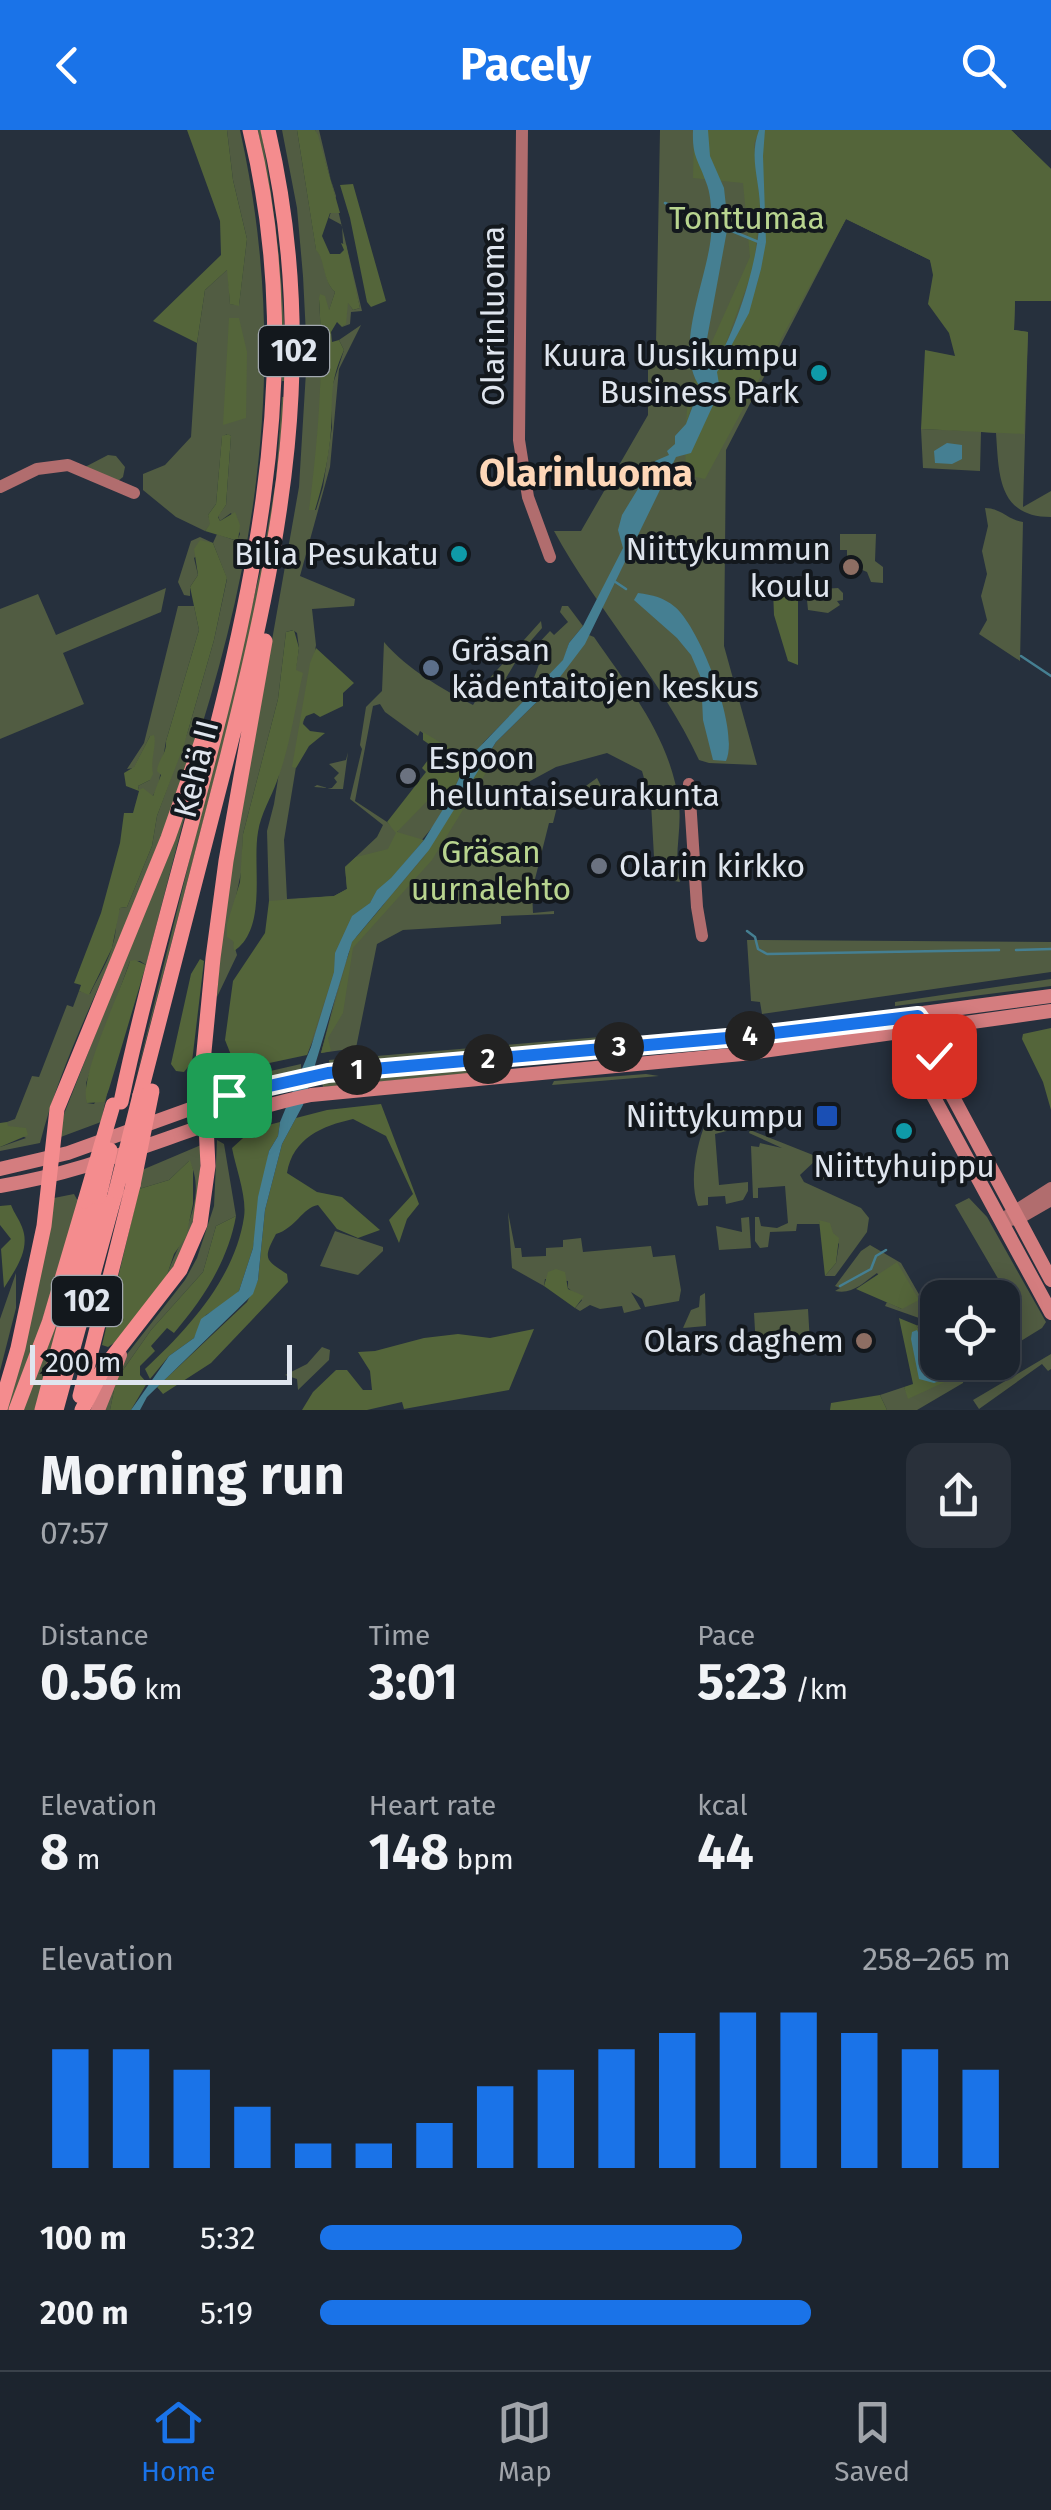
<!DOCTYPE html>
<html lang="en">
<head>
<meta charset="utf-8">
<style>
  :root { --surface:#1c242e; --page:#29303a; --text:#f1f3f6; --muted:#a0a4aa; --line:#3a414a; --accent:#1a73e8 }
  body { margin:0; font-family:"Fira Sans",sans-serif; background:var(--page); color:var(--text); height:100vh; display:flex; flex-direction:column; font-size:38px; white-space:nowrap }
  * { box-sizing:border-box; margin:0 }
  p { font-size:32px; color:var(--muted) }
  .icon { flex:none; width:55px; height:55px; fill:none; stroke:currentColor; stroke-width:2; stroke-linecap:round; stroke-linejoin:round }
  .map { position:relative; height:1280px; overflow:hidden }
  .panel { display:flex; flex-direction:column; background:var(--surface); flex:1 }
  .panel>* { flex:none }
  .fabs { position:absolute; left:920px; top:1150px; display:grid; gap:20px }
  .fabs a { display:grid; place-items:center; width:100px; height:100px; border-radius:20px; background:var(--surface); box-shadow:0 5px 25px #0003,0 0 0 2px var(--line); font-size:50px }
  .scale { position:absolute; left:30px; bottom:25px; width:262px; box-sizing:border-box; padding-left:10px; border:5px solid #dfe5ee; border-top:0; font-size:28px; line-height:35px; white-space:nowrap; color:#dfe5ee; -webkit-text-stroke:8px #13181d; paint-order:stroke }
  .pin { position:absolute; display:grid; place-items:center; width:85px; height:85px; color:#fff; margin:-42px; border-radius:20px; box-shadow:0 5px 15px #0006 }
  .km { position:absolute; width:50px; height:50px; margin:-25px; border-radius:50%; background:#222; color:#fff; font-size:28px; line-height:50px; text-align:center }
  .round { display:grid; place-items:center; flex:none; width:105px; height:105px; border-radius:20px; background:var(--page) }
  .head { display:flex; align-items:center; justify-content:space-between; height:170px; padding:0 40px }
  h1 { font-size:55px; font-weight:700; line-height:75px }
  .figures { display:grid; grid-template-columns:repeat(3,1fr); gap:15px; height:170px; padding:10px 40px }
  .figures div { display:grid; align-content:center }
  .figures b { font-size:50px; font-weight:700 }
  .figures small { font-size:28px; font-weight:400 }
  .figures p { font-size:28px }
  .chart { height:280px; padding:20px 40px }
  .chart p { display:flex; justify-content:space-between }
  .chart svg { width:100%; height:180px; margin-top:10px; stroke:var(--accent); stroke-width:6 }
  ul { padding:0 40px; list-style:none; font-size:32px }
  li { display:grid; grid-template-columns:160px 120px 1fr; align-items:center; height:75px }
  li i { height:25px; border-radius:12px; background:var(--accent) }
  header { display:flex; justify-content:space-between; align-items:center; height:130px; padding:0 40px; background:var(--accent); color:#fff; font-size:45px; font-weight:700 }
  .menu { display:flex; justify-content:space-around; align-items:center; height:140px; border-top:2px solid var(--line); background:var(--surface); font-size:28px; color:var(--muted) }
  .menu a { display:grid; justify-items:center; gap:5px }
  .menu .current { color:var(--accent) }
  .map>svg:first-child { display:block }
  .green { fill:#515c42; fill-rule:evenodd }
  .forest { fill:#54653a }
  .water { fill:#457f92 }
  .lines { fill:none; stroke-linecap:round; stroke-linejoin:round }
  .stream { stroke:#457f92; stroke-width:2.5 }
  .secondary { stroke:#b16d6e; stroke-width:12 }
  .primary { stroke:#d47d7f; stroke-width:14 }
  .highway { stroke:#f48c8e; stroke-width:15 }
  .highway-bridge { stroke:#f48c8e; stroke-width:15 }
  .route-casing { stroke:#fff; stroke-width:20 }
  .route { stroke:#1a73e8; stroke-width:12 }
  .culture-dot { fill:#0f9aa8; stroke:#13181d; stroke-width:4 }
  .education-dot { fill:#8d6e63; stroke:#13181d; stroke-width:4 }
  .service-dot { fill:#5c6f8a; stroke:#13181d; stroke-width:4 }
  .worship-dot { fill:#6b7280; stroke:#13181d; stroke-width:4 }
  .transit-dot { fill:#1a4fb4; stroke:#13181d; stroke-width:4 }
  .labels { text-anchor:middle; stroke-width:8; stroke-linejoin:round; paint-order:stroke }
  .shield { fill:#13181d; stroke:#a2a8af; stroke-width:2.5 }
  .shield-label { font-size:30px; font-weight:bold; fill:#dfe5ee }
  .park-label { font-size:32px; fill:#b8d48f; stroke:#13181d }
  .street-label { font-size:32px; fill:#dfe5ee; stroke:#13181d }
  .poi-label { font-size:32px; fill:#dfe5ee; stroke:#13181d; text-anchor:end }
  .quarter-label { font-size:38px; font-weight:bold; fill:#fed7b8; stroke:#13181d }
</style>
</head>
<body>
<header><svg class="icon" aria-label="back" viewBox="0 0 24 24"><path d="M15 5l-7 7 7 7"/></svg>Pacely<svg class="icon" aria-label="search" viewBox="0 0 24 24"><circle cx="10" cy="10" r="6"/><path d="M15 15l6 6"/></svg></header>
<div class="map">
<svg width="1051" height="1280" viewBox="0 0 1051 1280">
  <rect width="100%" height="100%" fill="#26303d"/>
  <path class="green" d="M227,0H240C289,221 260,420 190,633C175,678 155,722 137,767C105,849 62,927 40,1013L0,1021V1017L26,1008L7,997V992L15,989L32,946L39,947L67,875L73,877L79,861L90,864C98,847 110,829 114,810C117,799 115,789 120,778L127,777L152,716L157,686L188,601L214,510L227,449L213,413L194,428L198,445L190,457V466L184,465L178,452L191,411L200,407L213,413L217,404L237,411L240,404L231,383L220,391L218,386L226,375L231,306L227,304L222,307L216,374L208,385L211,394L205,401L176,387L143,360V344L165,335L191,307L197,213L205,160L228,139L230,174L239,175L247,109L233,50Z
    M258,0H261C276,84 285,166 286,251H282L277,119Z
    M282,0H297L316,119C327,131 323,151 335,162L328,184L319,169L322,220L319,305L310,380H316L323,357L332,297L330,263L344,220L339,210L361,195L339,239L330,337L300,446L355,469L354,476L312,479L316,515L284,710L287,769L334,766L347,759L345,737L377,707L383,695L350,669L362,619L360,615L366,577L382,561L384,512C408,540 441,558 473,575L489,549L541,491L542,498L522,521L506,548L513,554L518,549L528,557C536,549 537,534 545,523L536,516L550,501L554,505L568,492L560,482L562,476H568L583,496L569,513L564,530L551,544L483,613L435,694L370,773L307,925L269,771L267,701L274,674L299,518L297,503L293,500L286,502L278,569L243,704L242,738L235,771L233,811L237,825L217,867L223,788L299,357L307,225L303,146L297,78ZM380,574L385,582L418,606L420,601L447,620L397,702L387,692L355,671L373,576Z
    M315,0H319L362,181L351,182L350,194L342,197L345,194L346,175L348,172L353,180L360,178L343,113L342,95L329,88L336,66Z
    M660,0H1011L1051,39V171H1015L1014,200L1028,202L1023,377L1051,361V387C998,387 999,345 996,303L981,302L980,341L923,338L921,299L980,301L930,130L846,89L726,320L724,516L757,635L709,633L699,630C661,548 597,480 554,401H581L648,285V223L656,214Z
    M282,267H285L270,412L232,581L134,956L261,438L276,350Z
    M108,325L116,326L125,337L123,347L118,351L85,337Z
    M985,378C1001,378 1008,390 1023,392L1020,531L979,504L987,490L981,466L987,444L982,421L988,396Z
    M840,404H876L875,431L883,437V453L871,452L867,442L860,439L858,432L847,431V420H840Z
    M166,458L161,482L63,523L84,574L0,609V479L38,464L56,505Z
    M838,458L843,463V470L837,471L840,475L828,483L808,480L806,460Z
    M178,476H194L199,500L166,611L158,657L152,667L139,660L138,656L150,650V606L134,638L127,639L144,613Z
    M589,505L594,507C630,559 671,609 679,674C682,700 673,728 680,752L669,750L654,727L651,673L642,641L607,623L556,637L508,663L557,677L553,693H549L532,761L533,783L554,781V784L501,786V794L403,800L377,814L356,918L321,923L346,826L464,664L496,612L554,555Z
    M348,622L343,659L314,657L317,655L331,659L337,652L334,648L339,643L329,634L346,630Z
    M597,648L602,658L596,661L597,665L574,677L569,668Z
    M191,662L146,835L140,831H130L86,953L87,973L94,974L110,950L101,992L58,1008L64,984Z
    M747,810L1051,812V842L762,884L760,872L751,871Z
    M1051,849V856L895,876V872Z
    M612,906H643V908L330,936L329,930Z
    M301,934V940L228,956L227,951Z
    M506,935L507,940L323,957L322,952Z
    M646,944L659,946L552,955L554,951Z
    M717,987L742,997L715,1004L719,1055L748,1052V1061L743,1070L726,1074L725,1066L708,1067V1075L698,1076C689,1052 696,1016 706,992Z
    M750,1000L818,1027L830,1036L823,1050L819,1043L825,1035L817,1029L800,1045L804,1052L861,1078L869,1088L867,1102L835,1146H825L836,1133L839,1114L819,1091L820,1094H797L796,1101L770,1102L768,1117L760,1118L755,1111V1087H759L761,1096L777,1098L788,1093L785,1056L758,1058V1068H753L751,1016L759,1017L760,1013L782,1018L749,1003Z
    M217,1010L224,1014L236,1086L216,1096L203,1142L151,1200L116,1250L110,1280H103L124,1228L185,1150L197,1128L214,1076Z
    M201,1015C200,1063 196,1109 166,1148C177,1113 210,1068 189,1031L169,1050L139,1059L142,1040Z
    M74,1064L79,1073L39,1201L9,1280H4L54,1068Z
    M969,1068L987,1087L1046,1192L1042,1198L1003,1222V1183L1010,1178L1007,1172L1010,1169L955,1075Z
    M508,1082L515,1118H521L522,1127L546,1126V1118L563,1117V1110L581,1108L583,1122L651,1116L653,1127L675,1125L681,1160L679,1171L645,1177L642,1169L631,1162L641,1179L624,1183L622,1176L600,1179L590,1175L580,1181L575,1178L582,1170L568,1158V1151L545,1149L544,1156L512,1138Z
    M749,1087L751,1118L719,1120L716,1096L742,1102L741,1088Z
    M335,1101L383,1117V1121L358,1145L320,1136Z
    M870,1115L901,1133L936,1194L885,1176L887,1172L902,1179L877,1143C863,1153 852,1165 835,1161L840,1158L835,1156L861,1121Z
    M75,1125L37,1280H21Z
    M16,1143V1178L0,1241V1189Z
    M705,1163L706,1196L683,1198L691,1180L699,1177L700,1166Z
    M808,1179L810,1213L756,1218L754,1183Z
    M916,1195L937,1199V1232Z
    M322,1217L330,1220L329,1230L298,1260L297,1249L285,1245L307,1234Z
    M1051,1224V1239L1048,1241L1042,1234L979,1279L973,1270Z
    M948,1233H956L964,1247L963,1253L917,1280H887L880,1265L904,1257L909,1268L954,1242Z"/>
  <path class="forest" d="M187,0H227L233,50L247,109L239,176L230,174L227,140L205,160L197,213L153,191L221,125L220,91Z
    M297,0H315L318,5L340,83H330L322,106L330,124H340L344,120L341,113L346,115L360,178L353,180L348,173L346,194L342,197L337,192L331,202L332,212L339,210L344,220C329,254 333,266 331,300C329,328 323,354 315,380H309C318,309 324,240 319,169L320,164L325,166L329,180L335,162C322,150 326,131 316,120Z
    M694,0H759L754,14L760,74L754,136L722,224L695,265L686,294L688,265L750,127L743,53L693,48Z
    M765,0H1011L1051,39V171H1015L1014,200L1028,202L1024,304L921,299L925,220L955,226L949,203L928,174L933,145L930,130L846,89L705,349L686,345C686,334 684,318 687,307C704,247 748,200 761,138C771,92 757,46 765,0Z
    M353,54L386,171L371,177L367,172L350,88L340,55Z
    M229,188H239L247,222L246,288L223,295Z
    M228,304L231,306L226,375L218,387L220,391L235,382L240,395L238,411L205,401L210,394L208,385L216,374L222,306Z
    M200,410L213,413L227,448L214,510L184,615L157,686L152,716L127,777L120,778L112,818L89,865L79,861L81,855L74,853L101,783L120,713L124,683H133L139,661L126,656L124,643L134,637L150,606L154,605C157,615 150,629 153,644L150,650L138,656L139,660L143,658L153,666L161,645L157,641C158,629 167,624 166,611L199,500L190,457L198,445L194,419Z
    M773,460L792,465L798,471V535L788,531L774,485Z
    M294,500L299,518L296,540L303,543C295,578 290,617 277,651C271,668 261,683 258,702C252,736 268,798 234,821L233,811L227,807V794L240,752L243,704L278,569L286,502Z
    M316,518L354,553L343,563V576L320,587L314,583L306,586L302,593L310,601L325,603L309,616L296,638L292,637L310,533Z
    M423,602L468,629L442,681L433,665L397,702L424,710L391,749L377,760L370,773L352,786L335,823L334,842L307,925L250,937L231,925L225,910L233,851L265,803L269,771L334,766L347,759L345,737L356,727L388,719L396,703L387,692L426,642L422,638L436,619L423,610Z
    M479,637L487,641L432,730L353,818L343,883L328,908L331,921L321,923L352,812L424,727Z
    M200,829L204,831L192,932L184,942L176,941L171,934L191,844Z
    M135,830L146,835L109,959L104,972L87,973C78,948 121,861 130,831Z
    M1051,898V980L1043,952L1022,909L1023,904Z
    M381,974L419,1074L407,1089L399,1113L389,1090L413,1064L386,1006L353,989C322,996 293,1008 287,1043L317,1062L342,1067L380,1100L358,1108L337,1099L318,1075C302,1078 296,1098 276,1104C262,1130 266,1130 287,1144L288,1152L211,1233L163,1264L157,1257L247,1172L258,1150L265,1080L282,1014L296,988L327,980Z
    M7,992L8,996L26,998L28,1005L0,1017V993Z
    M280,992L278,1006L269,1021L253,1118L239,1161L229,1171L206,1185L194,1208L169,1226L150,1249L145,1239C188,1199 235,1148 244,1087C247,1067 236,1039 232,1018L253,999Z
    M190,1030L193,1039V1074L186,1107L174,1124L166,1148L117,1211L108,1217L102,1215L139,1059L169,1050Z
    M11,1075C14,1083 19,1089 22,1097C31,1119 15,1140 4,1158L1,1119L11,1109L0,1095V1076Z
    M236,1086C228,1131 203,1169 174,1203L167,1198L151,1216L155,1221L140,1236V1245L147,1253L131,1280H110L116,1250L151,1200L203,1142L216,1096Z
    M819,1090L830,1093L833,1103L839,1108L836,1133L825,1146Z
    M897,1132L919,1170L902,1179L856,1159Z
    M556,1139L565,1142L568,1159L584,1166L575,1178L544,1156L548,1142Z
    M899,1188L916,1195L938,1232L948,1233L955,1242L951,1249L908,1269L904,1257L913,1254Z
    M534,1199L509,1260L404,1279L402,1272L367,1280H302L313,1262L336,1240H347L363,1260H372L370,1241L358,1222L375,1221L424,1208L458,1204L490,1208Z
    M880,1265L887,1280H830L831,1273Z"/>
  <path class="water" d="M693,0H708L710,26L724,58L728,95L704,225L713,238C737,201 762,120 760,76C759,48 749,27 759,0H765L763,26L766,112L761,139L749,183L717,242L720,260L691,323L676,327L585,514L554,555L496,612L429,720L352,812L303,975L282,1014L265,1080L258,1150L253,1164L147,1267L140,1280H131L169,1226L194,1208L201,1189L239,1161L253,1118L258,1067L269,1021L278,1006L280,992L311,917L334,842L335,823L352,786L370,773L377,760L391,748L424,710L450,668L468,629L563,530L569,513L583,496L623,418L618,400L622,385L655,331L669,325L667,321L675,314V306L686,294L700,257C673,219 707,150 711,106C712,90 712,66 706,52C698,29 692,27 693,0Z
    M947,313L962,315V329L952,334L935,333L934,321Z
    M638,463C653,465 663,467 675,477C700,498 740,600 726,631L713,630L703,590L701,548L691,525L677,508L634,470Z
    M917,1200L934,1238L947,1242V1248L934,1253L919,1249L911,1209L912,1202Z"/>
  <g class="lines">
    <path class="stream" d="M665,73L680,79
      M689,83L710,92
      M727,99L761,113
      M614,451L626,459
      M1021,526L1051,546
      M747,801L755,807L758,819L767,824L999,820
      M1016,820L1051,819
      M840,1156L871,1139L876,1126L886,1120"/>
    <path class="secondary" d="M522,0L519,310L528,367L550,427
      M0,357L37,339L68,335L134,363
      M689,654L697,777L702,806
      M1007,1086L1051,1058
      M1009,1090L1018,1089L1051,1070"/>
    <path class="primary" d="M924,895L939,941L1051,1150
      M914,896L912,902L925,951L1051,1183
      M0,1039L68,1023L229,965L328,943L750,906L1051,866
      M0,1056C108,1039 205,987 311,965L742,924L1051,881
      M98,1280L120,1225"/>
    <path class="highway" d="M140,965C169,852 199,740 227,628C281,413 320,221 268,0
      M121,972C189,650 332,333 250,0
      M80,1266L133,1055
      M0,1279L18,1218L44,1096L57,979L168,708L204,605
      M16,1280L49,1193L85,1071
      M42,1280L99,1067
      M56,1280L116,1061
      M82,1280L103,1239L180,1140L200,1094L208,1036L203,932L213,828L226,731L265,511"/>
    <path class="highway-bridge" d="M133,1055L152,961
      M116,1061L140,965
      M99,1067L110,1020
      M85,1071L113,975"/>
  </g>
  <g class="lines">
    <g class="route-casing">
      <path id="route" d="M229,965L328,943L750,906L918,886L928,900L934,926"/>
    </g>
    <use href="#route" class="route"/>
  </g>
  <g class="culture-dot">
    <circle cx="819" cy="243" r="10"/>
    <circle cx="459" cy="424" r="10"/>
    <circle cx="904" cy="1001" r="10"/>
  </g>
  <g class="education-dot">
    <circle cx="851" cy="437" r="10"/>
    <circle cx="864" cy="1211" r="10"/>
  </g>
  <circle class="service-dot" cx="431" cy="538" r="10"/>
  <g class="worship-dot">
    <circle cx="408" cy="646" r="10"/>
    <circle cx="599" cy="736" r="10"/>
  </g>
  <rect class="transit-dot" x="815" y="974" width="24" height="24" rx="5"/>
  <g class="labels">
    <g class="shield">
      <rect x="259" y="196" width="70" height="50" rx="8"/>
      <rect x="52" y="1146" width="70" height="50" rx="8"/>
    </g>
    <g class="shield-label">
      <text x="294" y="231">102</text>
      <text x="87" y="1181">102</text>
    </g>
    <g class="park-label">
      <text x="747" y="99">Tonttumaa</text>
      <text x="491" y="733">Gräsan<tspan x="491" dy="37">uurnalehto</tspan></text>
    </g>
    <g class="street-label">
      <text transform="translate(493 186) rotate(-90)" y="11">Olarinluoma</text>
      <text transform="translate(196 639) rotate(-76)" y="11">Kehä II</text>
    </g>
    <g class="poi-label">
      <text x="799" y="236">Kuura Uusikumpu<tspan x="799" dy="37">Business Park</tspan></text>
      <text x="831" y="430">Niittykummun<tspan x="831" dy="37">koulu</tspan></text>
      <text x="439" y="435">Bilia Pesukatu</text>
      <text x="451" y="531" text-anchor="start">Gräsan<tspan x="451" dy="37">kädentaitojen keskus</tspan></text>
      <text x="428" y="639" text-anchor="start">Espoon<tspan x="428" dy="37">helluntaiseurakunta</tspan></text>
      <text x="619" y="747" text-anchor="start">Olarin kirkko</text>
      <text x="804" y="997">Niittykumpu</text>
      <text x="904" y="1047" text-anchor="middle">Niittyhuippu</text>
      <text x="844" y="1222">Olars daghem</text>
    </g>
    <g class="quarter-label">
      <text x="586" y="356">Olarinluoma</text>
    </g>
  </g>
</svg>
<div class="fabs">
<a><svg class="icon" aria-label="locate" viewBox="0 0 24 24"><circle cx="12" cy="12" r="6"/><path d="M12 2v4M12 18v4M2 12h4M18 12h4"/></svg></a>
</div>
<div class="scale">200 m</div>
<div class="pin" style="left:229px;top:965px;background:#1e9e55"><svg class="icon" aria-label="arrive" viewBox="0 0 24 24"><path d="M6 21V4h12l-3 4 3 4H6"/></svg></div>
<div class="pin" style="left:934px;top:926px;background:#d93025"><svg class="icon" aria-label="check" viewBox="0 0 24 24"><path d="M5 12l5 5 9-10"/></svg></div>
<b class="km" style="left:357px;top:940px">1</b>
<b class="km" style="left:488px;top:929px">2</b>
<b class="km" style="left:619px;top:917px">3</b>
<b class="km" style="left:750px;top:906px">4</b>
</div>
<section class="panel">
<div class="head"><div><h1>Morning run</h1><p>07:57</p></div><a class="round"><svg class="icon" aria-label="share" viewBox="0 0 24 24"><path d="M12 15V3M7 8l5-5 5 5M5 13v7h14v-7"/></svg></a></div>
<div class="figures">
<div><p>Distance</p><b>0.56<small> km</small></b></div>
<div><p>Time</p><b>3:01</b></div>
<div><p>Pace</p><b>5:23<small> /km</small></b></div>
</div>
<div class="figures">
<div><p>Elevation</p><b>8<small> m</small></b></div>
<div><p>Heart rate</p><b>148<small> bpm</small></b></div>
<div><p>kcal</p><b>44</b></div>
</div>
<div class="chart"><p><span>Elevation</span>258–265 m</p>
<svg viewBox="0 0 160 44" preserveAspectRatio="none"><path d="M5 44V15M15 44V15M25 44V20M35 44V29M45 44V38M55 44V38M65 44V33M75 44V24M85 44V20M95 44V15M105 44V11M115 44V6M125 44V6M135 44V11M145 44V15M155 44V20"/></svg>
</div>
<ul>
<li><b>100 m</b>5:32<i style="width:61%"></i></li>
<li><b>200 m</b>5:19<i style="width:71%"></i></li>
</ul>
</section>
<nav class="menu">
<a class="current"><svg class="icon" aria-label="home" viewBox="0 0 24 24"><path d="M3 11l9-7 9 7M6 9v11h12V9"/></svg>Home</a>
<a><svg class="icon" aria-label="map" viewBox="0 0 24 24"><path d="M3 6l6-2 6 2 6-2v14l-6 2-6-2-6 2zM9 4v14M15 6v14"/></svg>Map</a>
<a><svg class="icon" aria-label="saved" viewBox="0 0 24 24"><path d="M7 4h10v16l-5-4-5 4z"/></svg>Saved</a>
</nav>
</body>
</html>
